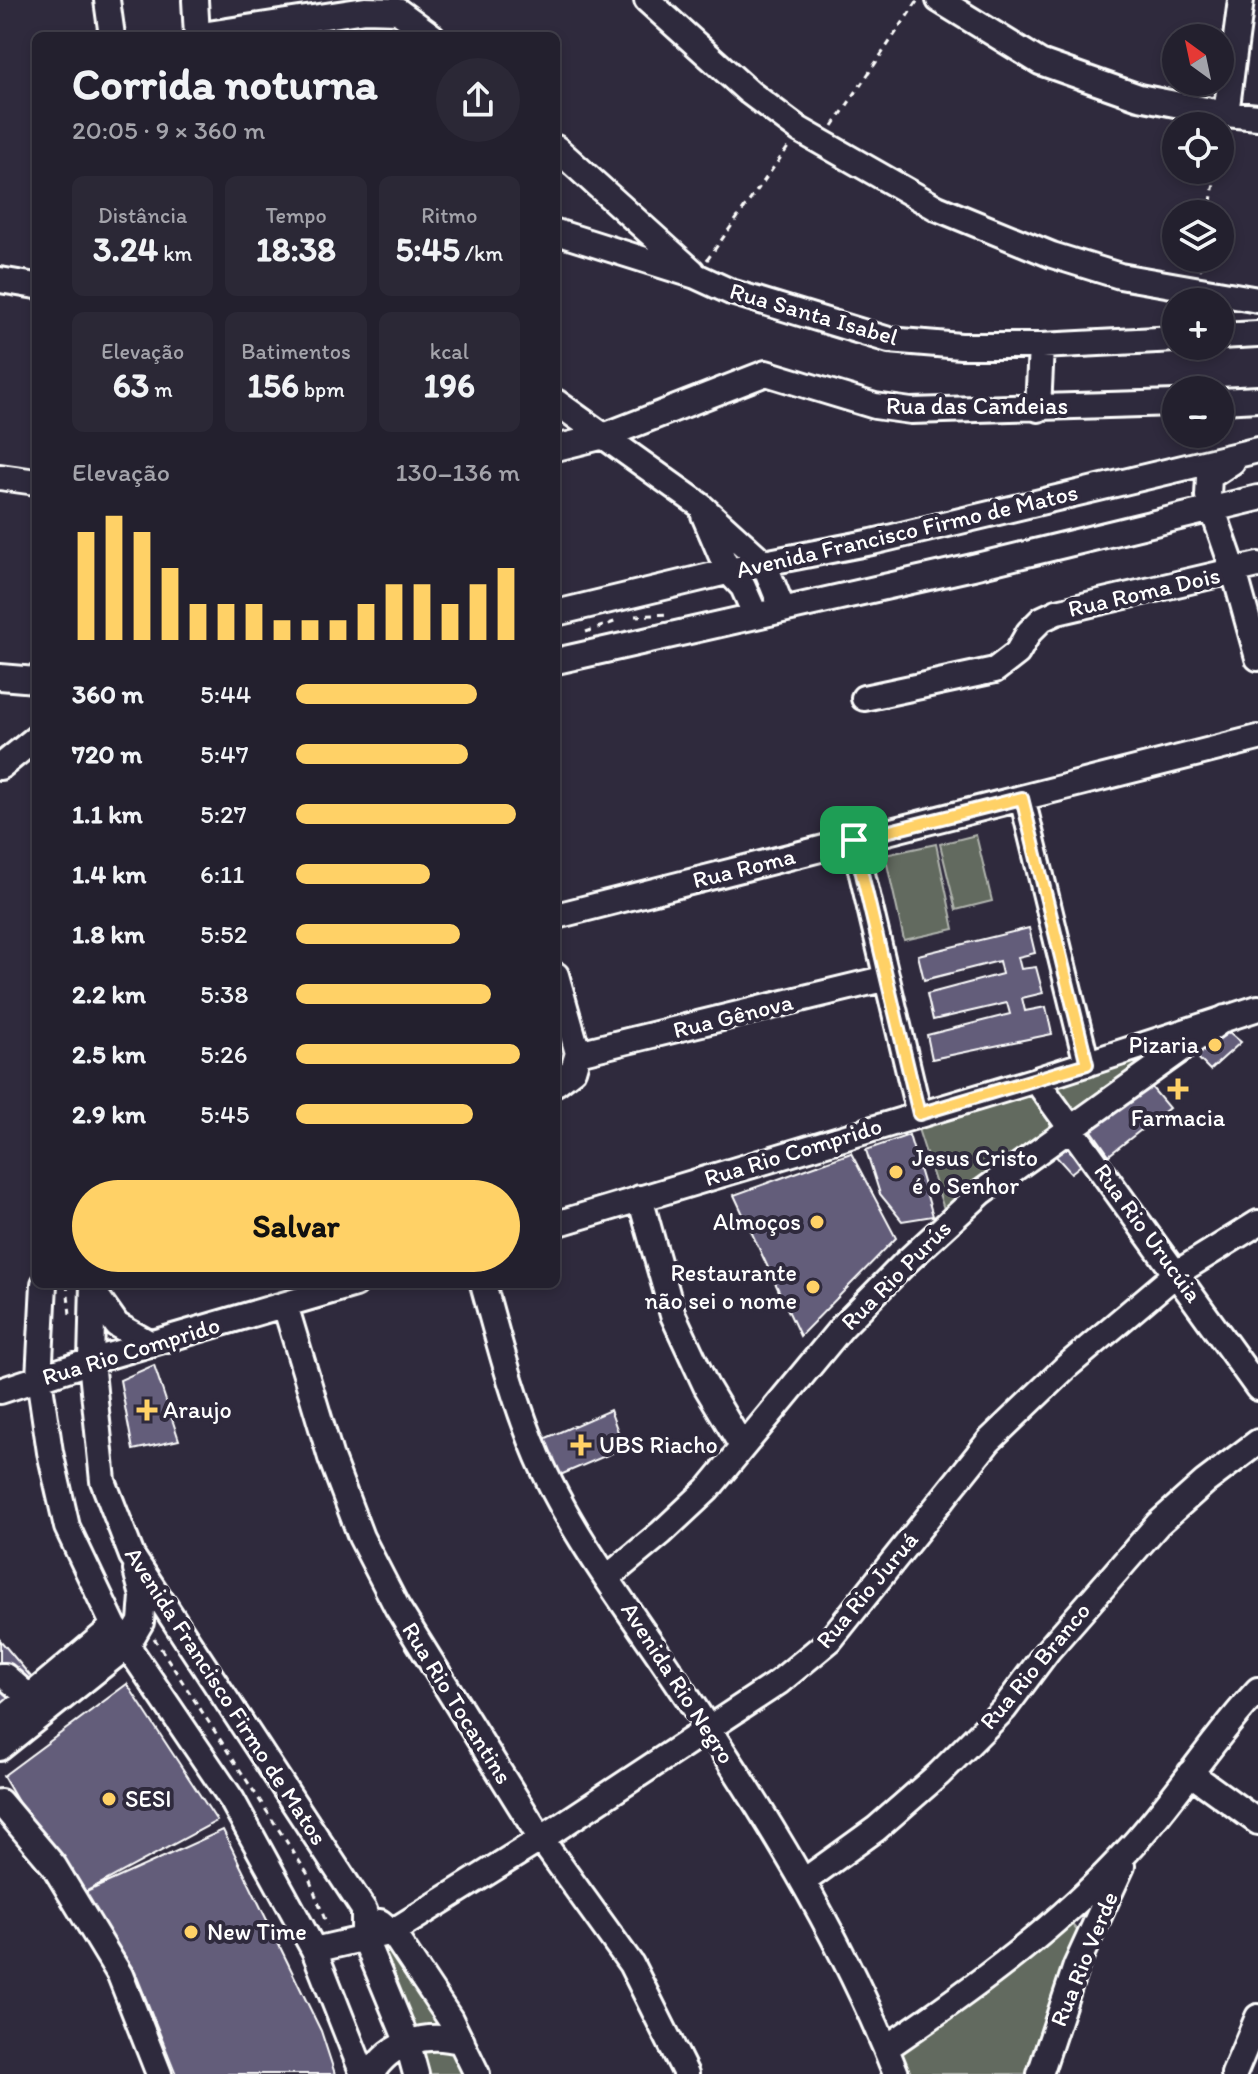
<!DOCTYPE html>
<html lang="pt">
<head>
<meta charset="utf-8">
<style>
  :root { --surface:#23202e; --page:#2b2836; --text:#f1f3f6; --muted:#a3a3aa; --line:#403e4a; --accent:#ffd166 }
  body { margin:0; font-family:Itim,sans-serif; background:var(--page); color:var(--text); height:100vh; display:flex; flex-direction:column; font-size:30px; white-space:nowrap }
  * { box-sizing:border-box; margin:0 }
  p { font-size:26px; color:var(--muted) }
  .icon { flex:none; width:44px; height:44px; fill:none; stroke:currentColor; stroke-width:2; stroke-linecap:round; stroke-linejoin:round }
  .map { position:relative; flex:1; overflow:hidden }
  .panel { position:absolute; left:32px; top:32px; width:528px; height:1256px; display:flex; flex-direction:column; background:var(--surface); border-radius:12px; box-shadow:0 4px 12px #0003,0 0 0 2px var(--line) }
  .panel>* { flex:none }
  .needle { width:52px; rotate:327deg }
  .tools { position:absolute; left:1162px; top:24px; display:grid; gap:16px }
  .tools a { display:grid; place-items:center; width:72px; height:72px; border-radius:50%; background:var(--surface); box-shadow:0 4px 12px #0003,0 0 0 2px var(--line); font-size:40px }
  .pin { position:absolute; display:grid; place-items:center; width:68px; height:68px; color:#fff; margin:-34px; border-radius:16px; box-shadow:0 4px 12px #0006 }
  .round { display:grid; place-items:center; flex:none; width:84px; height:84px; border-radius:42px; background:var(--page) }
  .summary { display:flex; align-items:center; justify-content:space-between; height:136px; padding:0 40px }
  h1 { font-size:44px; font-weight:700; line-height:60px }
  .metrics { display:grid; grid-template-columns:repeat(3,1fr); gap:12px; height:136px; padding:8px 40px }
  .metrics div { display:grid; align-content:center; border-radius:12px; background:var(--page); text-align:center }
  .metrics b { font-size:34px; font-weight:700 }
  .metrics small { font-size:22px; font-weight:400 }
  .metrics p { font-size:22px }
  .chart { height:224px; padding:16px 40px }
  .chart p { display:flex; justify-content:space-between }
  .chart svg { width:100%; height:144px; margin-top:8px; stroke:var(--accent); stroke-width:6 }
  .primary-button { display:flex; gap:16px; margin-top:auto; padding:16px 40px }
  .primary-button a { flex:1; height:92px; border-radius:48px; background:var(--accent); color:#111; font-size:32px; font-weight:700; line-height:92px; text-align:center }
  ul { padding:0 40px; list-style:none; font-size:26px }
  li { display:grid; grid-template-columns:128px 96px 1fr; align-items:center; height:60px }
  li i { height:20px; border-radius:10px; background:var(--accent) }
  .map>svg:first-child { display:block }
  .green { fill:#626a5e; stroke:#b0b4ae; stroke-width:2 }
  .building { fill:#635d7a; stroke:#fff; stroke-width:2 }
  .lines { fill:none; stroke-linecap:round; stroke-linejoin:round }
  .minor-casing { stroke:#fff; stroke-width:30 }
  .path { stroke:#fff; stroke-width:3; stroke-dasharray:6 6; stroke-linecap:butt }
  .minor { stroke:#2f2a3d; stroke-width:24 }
  .route-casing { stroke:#fff; stroke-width:16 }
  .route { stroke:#ffd166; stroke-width:10 }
  .poi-dot { fill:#ffd166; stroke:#2f2a3d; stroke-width:3 }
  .labels { text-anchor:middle; stroke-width:8; stroke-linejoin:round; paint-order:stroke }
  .street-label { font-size:24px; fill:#fff; stroke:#2f2a3d }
  .poi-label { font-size:24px; fill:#fff; stroke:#2f2a3d; text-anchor:start }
</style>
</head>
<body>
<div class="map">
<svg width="1258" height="2074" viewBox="0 0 1258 2074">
  <rect width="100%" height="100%" fill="#2f2a3d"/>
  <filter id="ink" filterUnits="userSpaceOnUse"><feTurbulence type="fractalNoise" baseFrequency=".0125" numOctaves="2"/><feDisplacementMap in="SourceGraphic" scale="16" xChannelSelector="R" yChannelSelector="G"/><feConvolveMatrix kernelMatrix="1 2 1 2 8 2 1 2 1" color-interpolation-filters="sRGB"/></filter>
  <g filter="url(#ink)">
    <path class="green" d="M976,835L992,901L956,910L940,844Z
      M936,844L954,929L904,940L885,855Z
      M1179,1043L1073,1115L1050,1084Z
      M1033,1090L1059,1127L945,1212L918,1129Z
      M1069,1921L1080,1934L1032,2074H906L899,2052Z
      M379,1937L392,1943L464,2074H427L420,2045Z"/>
    <path class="building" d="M1029,928L1035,953L1018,957L1021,969L1036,967L1043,993L1022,998L1025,1011L1046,1007L1052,1034L932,1059L927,1035L1010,1014L1007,1003L933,1020L927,994L1002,974L999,961L924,980L918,955Z
      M1223,1027L1241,1042L1210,1070L1191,1051Z
      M1147,1082L1169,1108L1109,1155L1088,1125Z
      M909,1135L933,1216L902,1221L880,1194L866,1150Z
      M1068,1139L1086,1161L1071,1173L1053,1153Z
      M851,1153L896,1238L800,1336L734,1195Z
      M154,1365L179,1440L133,1450L120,1380Z
      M610,1410L624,1448L558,1476L537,1442Z
      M0,1640L37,1684L0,1716Z
      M127,1684L217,1821L74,1898L3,1776Z
      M223,1830L321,2031L335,2074H176L135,1972L84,1893Z"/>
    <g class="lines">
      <g class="minor-casing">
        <path id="minor" d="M107,0L112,36
          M195,0L197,36
          M647,0L749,92L800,130L937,208L1052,255L1120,276L1258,300
          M939,0L1040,62L1139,97L1226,114L1258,117
          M195,36L365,10L398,11L432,36
          M1226,114L1241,0
          M556,148L692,271
          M556,232L696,276L731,292L889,340L961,346H1041L1176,339
          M0,280L36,286
          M1220,336L1258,334
          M1220,401L1258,399
          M556,402L700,505L764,563L782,608
          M1038,409L1041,346
          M556,448L604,436L766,373L875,406L911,411L1176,403
          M1232,462L1209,477L1208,496L1234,571L1258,658
          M0,477L36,482
          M704,515L728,571L743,587L755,614
          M556,613L764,563L872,542L1258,450
          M556,661L973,567L1258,498
          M0,677L36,680
          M864,698L995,670L1017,653L1029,632L1042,619L1057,612L1258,565
          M0,767L36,738
          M1022,798L1087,1064
          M854,840L919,1114
          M556,916L1258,738
          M556,975L578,1053
          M578,1053L887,978
          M1036,1080L1258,1388
          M556,1083L573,1070L578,1053
          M640,1198L673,1315L706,1386L742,1446
          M556,1224L1036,1080L1258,1008
          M44,1284L39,1378L50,1452L67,1527L114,1626L232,1800L314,1950L363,2074
          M93,1284L91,1361L103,1481L132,1556L364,1910V1937L407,2041L416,2074
          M483,1284C499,1342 514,1401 538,1457C571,1535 631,1612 678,1683C762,1808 841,1934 896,2074
          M93,1291L117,1325L151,1344
          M285,1305L331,1458L361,1537L397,1607L541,1839L631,1964L686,2074
          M0,1391L91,1361L355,1284
          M608,1577L661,1533L708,1489L842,1327L905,1263L982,1192L1225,1018
          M0,1676H5L29,1697
          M0,1722L114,1626
          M0,1748L127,1646L141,1622L143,1596L136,1570
          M1190,1773L1258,1822
          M0,1802L54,1866L120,1975L159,2074
          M804,1881L876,1829L939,1774L1004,1709L1048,1650L1158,1524L1205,1482L1258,1442
          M380,1922L392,1932L450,2019L477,2074
          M314,1950L392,1932L541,1839L779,1682L830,1640L989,1441L1067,1366L1177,1273L1258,1223
          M886,2048C974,1988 1059,1927 1131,1847C1177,1797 1212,1739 1258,1690
          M371,2074C391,2042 426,2031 462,2042
          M1040,2074L1076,1966L1122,1866
          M1234,2074L1258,2017"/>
      </g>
      <path class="path" d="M833,126L918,0
        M1220,148L1222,134
        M1209,214L1216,170
        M707,260L789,146
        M1200,270L1202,258
        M635,616L668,614
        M586,632L617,621
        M67,1284L70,1315
        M154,1638L307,1873L327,1925"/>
      <use href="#minor" class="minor"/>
    </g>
  </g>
  <g class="lines" filter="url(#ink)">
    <g class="route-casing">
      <path id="route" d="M1022,798L1087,1064L919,1114L854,840Z"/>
    </g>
    <use href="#route" class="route"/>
  </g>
  <g class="poi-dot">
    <circle cx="1215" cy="1045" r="8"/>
    <path d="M1174 1077h8v8h8v8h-8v8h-8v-8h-8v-8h8z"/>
    <circle cx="896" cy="1172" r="8"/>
    <circle cx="817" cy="1222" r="8"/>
    <circle cx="813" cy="1287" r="8"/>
    <path d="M143 1398h8v8h8v8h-8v8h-8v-8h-8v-8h8z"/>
    <path d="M577 1433h8v8h8v8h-8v8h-8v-8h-8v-8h8z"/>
    <circle cx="109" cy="1799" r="8"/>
    <circle cx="191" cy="1932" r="8"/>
  </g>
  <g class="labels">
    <g class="street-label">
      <text transform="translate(814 314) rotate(16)" y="8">Rua Santa Isabel</text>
      <text x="977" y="414">Rua das Candeias</text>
      <text transform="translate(907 531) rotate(-13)" y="8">Avenida Francisco Firmo de Matos</text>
      <text transform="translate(1144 592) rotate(-13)" y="8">Rua Roma Dois</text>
      <text transform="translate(744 868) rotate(-14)" y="8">Rua Roma</text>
      <text transform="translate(733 1016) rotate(-14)" y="8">Rua Gênova</text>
      <text transform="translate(793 1152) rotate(-17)" y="8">Rua Rio Comprido</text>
      <text transform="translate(1148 1233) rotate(54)" y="8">Rua Rio Urucúia</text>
      <text transform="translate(896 1275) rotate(-45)" y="8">Rua Rio Purús</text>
      <text transform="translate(131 1351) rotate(-17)" y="8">Rua Rio Comprido</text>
      <text transform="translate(867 1590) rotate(-50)" y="8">Rua Rio Juruá</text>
      <text transform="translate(1035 1666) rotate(-50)" y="8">Rua Rio Branco</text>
      <text transform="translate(678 1683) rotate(57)" y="8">Avenida Rio Negro</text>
      <text transform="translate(226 1696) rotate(57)" y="8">Avenida Francisco Firmo de Matos</text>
      <text transform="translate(457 1703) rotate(58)" y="8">Rua Rio Tocantins</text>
      <text transform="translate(1084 1959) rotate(-68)" y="8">Rua Rio Verde</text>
    </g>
    <g class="poi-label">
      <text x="1199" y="1053" text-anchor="end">Pizaria</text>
      <text x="1178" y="1126" text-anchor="middle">Farmacia</text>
      <text x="912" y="1166">Jesus Cristo<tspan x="912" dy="28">é o Senhor</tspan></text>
      <text x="801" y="1230" text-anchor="end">Almoços</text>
      <text x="797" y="1281" text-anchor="end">Restaurante<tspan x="797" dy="28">não sei o nome</tspan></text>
      <text x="163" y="1418">Araujo</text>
      <text x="599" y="1453">UBS Riacho</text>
      <text x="125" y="1807">SESI</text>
      <text x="207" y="1940">New Time</text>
    </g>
  </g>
</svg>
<div class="tools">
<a><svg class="needle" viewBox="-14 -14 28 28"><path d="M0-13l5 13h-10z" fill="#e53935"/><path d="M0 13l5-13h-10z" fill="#a3a3aa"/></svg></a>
<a><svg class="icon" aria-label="locate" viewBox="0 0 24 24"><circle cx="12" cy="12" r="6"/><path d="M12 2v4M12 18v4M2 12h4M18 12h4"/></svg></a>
<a><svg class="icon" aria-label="layers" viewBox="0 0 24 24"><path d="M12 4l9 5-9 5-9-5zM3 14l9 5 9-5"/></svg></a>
<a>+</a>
<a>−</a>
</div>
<div class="pin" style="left:854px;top:840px;background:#1e9e55"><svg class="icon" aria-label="arrive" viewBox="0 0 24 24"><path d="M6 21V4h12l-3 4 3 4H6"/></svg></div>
<section class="panel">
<div class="summary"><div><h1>Corrida noturna</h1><p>20:05 · 9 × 360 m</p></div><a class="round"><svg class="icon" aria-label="share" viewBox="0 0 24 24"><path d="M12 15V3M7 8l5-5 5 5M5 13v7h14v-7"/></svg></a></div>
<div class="metrics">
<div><p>Distância</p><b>3.24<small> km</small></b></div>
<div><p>Tempo</p><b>18:38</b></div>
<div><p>Ritmo</p><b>5:45<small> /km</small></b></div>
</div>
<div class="metrics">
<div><p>Elevação</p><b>63<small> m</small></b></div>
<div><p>Batimentos</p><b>156<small> bpm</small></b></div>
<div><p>kcal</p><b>196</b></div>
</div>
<div class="chart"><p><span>Elevação</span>130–136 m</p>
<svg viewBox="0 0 160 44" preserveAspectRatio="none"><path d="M5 44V11M15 44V6M25 44V11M35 44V22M45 44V33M55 44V33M65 44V33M75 44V38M85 44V38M95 44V38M105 44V33M115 44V27M125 44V27M135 44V33M145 44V27M155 44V22"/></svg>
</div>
<ul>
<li><b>360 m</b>5:44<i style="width:81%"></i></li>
<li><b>720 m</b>5:47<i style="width:77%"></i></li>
<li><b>1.1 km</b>5:27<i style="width:98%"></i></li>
<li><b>1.4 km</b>6:11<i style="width:60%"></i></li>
<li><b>1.8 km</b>5:52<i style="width:73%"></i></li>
<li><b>2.2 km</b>5:38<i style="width:87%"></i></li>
<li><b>2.5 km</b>5:26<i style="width:100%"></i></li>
<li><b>2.9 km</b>5:45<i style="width:79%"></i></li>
</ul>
<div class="primary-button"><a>Salvar</a></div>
</section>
</div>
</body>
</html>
